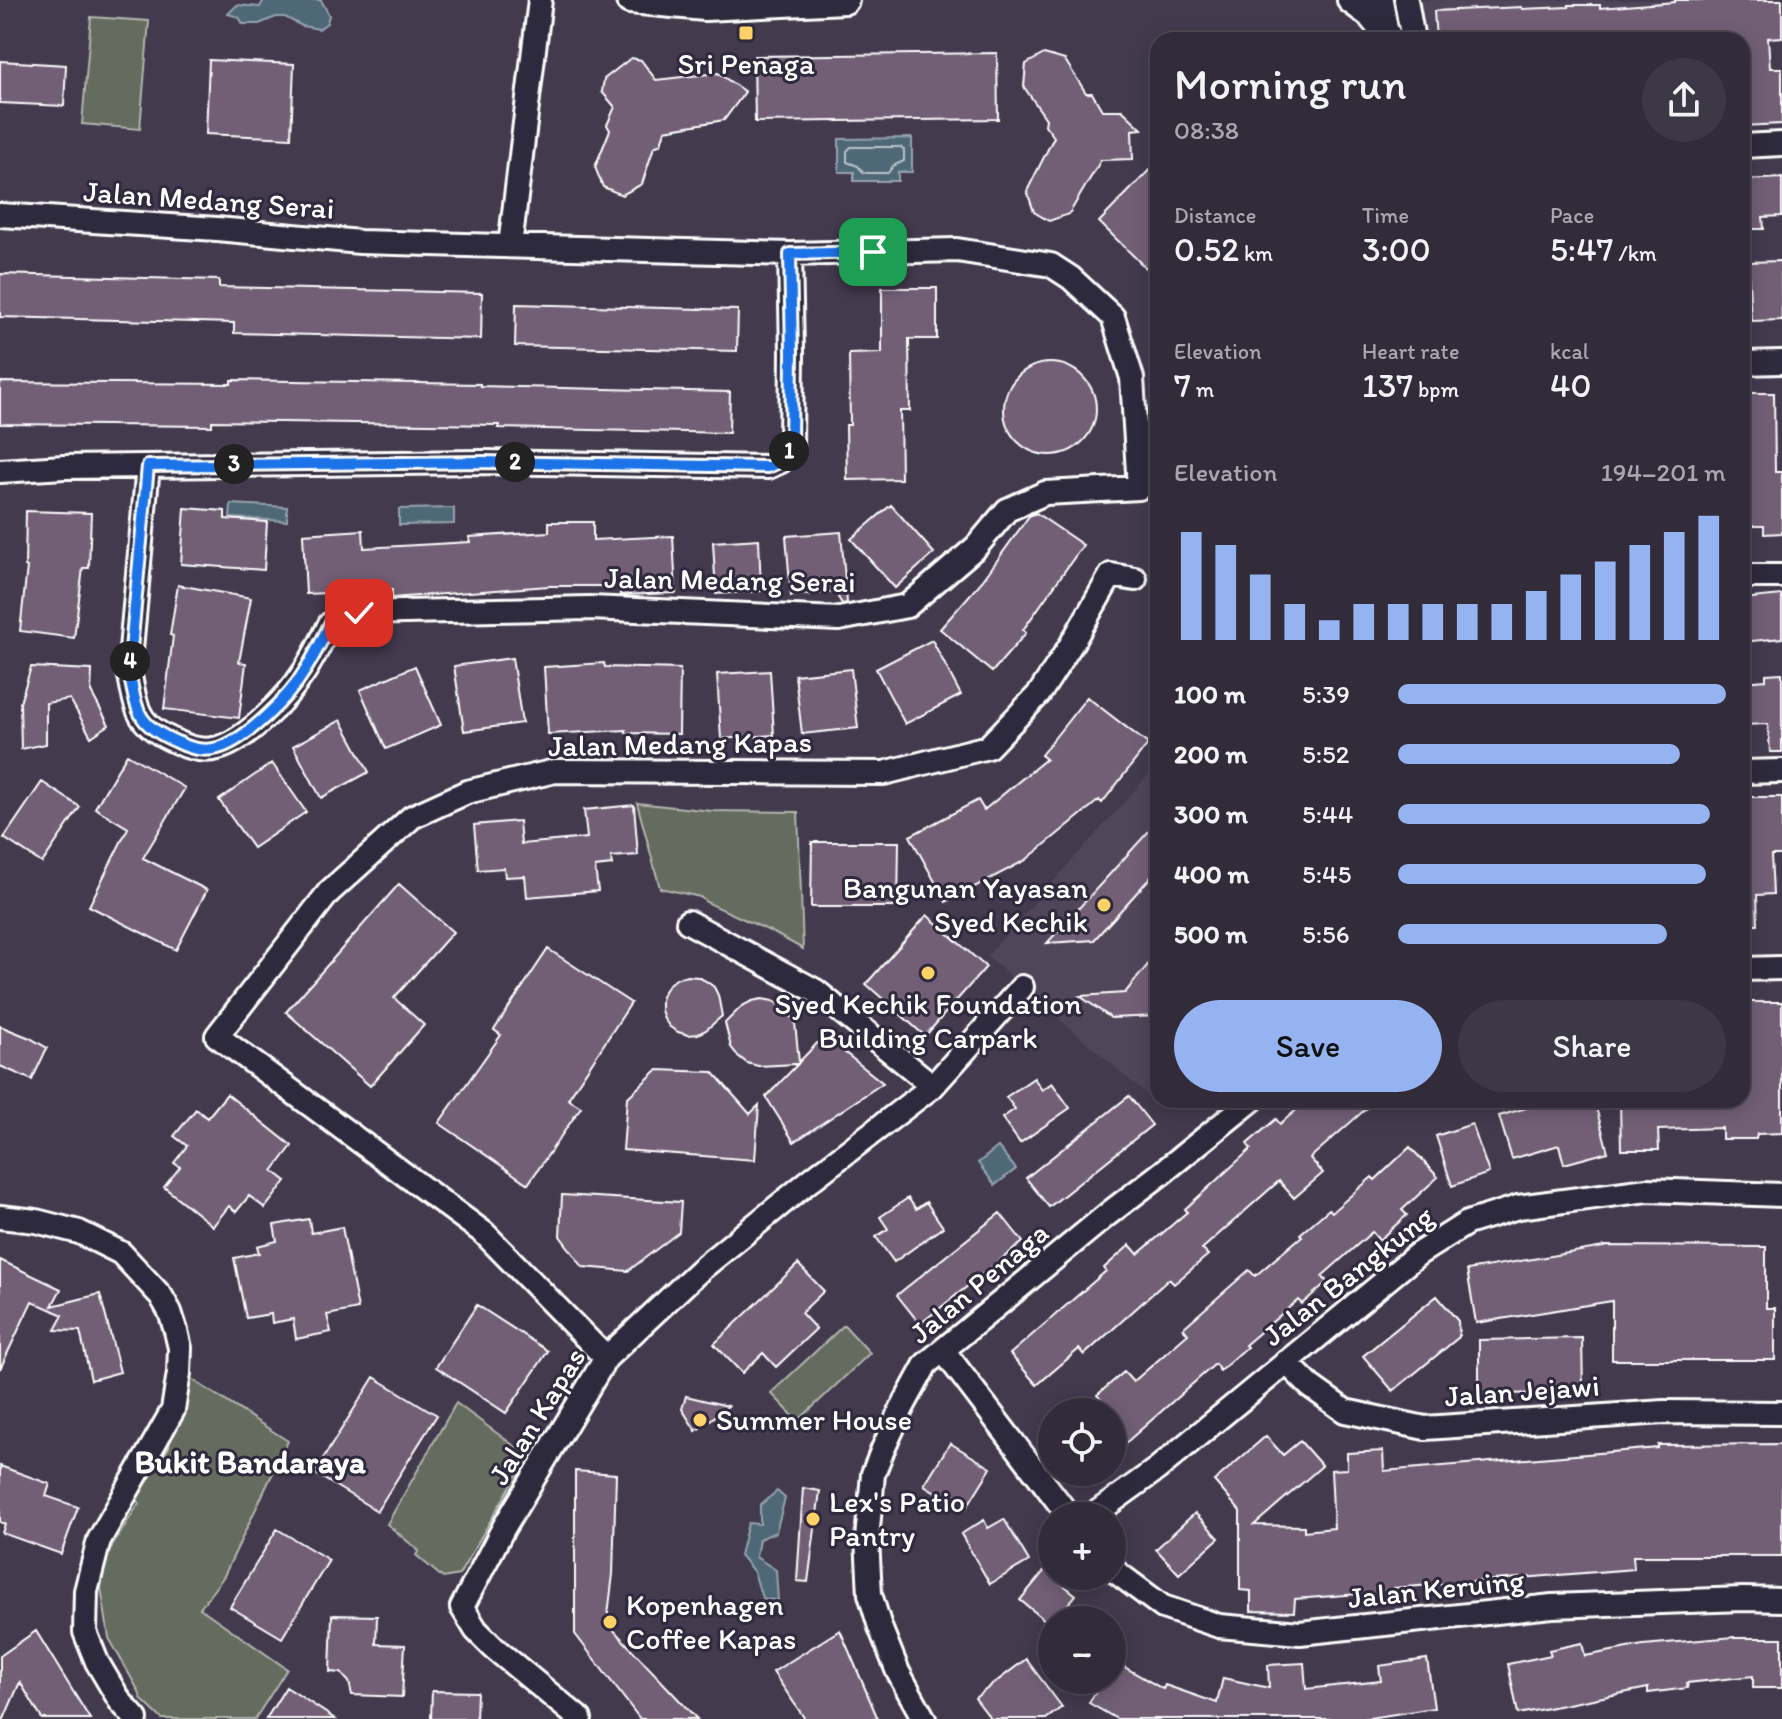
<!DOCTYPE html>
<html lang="en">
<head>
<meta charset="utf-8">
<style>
  :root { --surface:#322c3a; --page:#3d3845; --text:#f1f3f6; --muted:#a8a7af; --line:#4d4854; --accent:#95b2f1 }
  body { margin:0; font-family:Itim,sans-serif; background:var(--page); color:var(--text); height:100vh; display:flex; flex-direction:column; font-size:30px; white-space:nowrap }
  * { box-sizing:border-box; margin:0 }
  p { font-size:26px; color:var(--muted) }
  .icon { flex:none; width:44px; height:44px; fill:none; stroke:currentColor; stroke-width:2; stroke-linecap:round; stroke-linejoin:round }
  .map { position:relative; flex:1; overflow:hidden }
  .panel { position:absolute; left:1150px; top:32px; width:600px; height:1076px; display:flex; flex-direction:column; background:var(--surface); border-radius:24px; box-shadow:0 4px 20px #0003,0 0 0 2px var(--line) }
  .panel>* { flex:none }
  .controls { position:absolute; left:1038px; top:1398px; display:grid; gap:16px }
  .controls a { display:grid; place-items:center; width:88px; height:88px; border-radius:50%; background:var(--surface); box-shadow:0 4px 20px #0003,0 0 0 2px var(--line); font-size:40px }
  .pin { position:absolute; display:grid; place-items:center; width:68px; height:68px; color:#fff; margin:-34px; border-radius:16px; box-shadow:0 4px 12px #0006 }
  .km { position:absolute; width:40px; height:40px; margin:-20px; border-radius:50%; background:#222; color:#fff; font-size:22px; line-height:40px; text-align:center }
  .round { display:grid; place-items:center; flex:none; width:84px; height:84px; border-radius:42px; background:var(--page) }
  .summary { display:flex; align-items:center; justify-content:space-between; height:136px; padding:0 24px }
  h1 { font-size:44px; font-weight:600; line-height:60px }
  .metrics { display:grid; grid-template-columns:repeat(3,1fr); gap:12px; height:136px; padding:8px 24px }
  .metrics div { display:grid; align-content:center }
  .metrics b { font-size:34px; font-weight:600 }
  .metrics small { font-size:22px; font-weight:400 }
  .metrics p { font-size:22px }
  .chart { height:224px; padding:16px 24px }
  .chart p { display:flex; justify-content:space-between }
  .chart svg { width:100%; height:144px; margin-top:8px; stroke:var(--accent); stroke-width:6 }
  .action { display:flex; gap:16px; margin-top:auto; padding:16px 24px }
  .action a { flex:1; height:92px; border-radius:48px; background:var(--accent); color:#111; font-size:32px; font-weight:600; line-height:92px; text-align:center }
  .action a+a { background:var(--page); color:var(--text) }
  ul { padding:0 24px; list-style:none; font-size:26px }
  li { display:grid; grid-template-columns:128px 96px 1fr; align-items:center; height:60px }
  li i { height:20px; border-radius:10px; background:var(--accent) }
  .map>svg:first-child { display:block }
  .built { fill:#51455a }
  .green { fill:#656c5f; stroke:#b2b6af; stroke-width:2 }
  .water { fill:#4f6878; stroke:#95a4ae; stroke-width:2 }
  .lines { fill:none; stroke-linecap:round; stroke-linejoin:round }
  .shore { stroke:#b9c3c9; stroke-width:2 }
  .building { fill:#725e76; stroke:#fff; stroke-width:2 }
  .minor-casing { stroke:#fff; stroke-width:28 }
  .major-casing { stroke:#fff; stroke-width:32 }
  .minor { stroke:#2f2a3d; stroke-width:22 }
  .major { stroke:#2f2a3d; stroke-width:26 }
  .route-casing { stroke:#fff; stroke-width:16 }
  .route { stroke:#1a73e8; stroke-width:10 }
  .poi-dot { fill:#ffd166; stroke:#2f2a3d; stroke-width:3 }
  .labels { text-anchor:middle; stroke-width:6; stroke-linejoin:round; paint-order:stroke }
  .poi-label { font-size:30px; fill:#fff; stroke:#2f2a3d; text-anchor:start }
  .street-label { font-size:30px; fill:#fff; stroke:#2f2a3d }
  .neighbourhood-label { font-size:32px; font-weight:bold; fill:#fff; stroke:#2f2a3d }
</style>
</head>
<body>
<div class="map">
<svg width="1782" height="1719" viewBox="0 0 1782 1719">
  <rect width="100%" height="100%" fill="#433a4e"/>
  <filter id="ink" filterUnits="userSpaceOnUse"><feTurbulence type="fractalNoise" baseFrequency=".0125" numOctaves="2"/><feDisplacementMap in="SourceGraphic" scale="16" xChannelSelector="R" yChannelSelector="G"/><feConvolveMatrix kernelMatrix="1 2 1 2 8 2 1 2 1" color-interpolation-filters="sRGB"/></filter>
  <g filter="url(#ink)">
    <path class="built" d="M1425,0H1767L1770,52L1742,54V40H1422L1416,1Z
      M1158,764V1083L1147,1095L987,956Z"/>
    <path class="green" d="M91,17L149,21L140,129L82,124Z
      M637,803L712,811L798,812L803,949L772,932L706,902L700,897L660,888Z
      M844,1325L870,1353L798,1421L771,1393Z
      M182,1373L288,1441L224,1576L200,1608L287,1669L255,1719H162L142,1700L138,1690L109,1638L101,1588L106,1556L139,1503L136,1500L169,1447Z
      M456,1403L528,1456L459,1575L443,1578L416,1555L419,1551L387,1524Z"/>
    <path class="water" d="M264,0H321L329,15L327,23L319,29L302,26L285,17H276L259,24H243L239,17L228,14L237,5L260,7Z
      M912,138V172H898V181H854V172H839V139Z
      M231,504L287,507V521L230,518Z
      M454,508V524L399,525V509Z
      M998,1147L1016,1169L995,1185L978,1163Z
      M777,1491L785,1498L776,1532L759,1539L756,1557L776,1570L778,1601L762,1598L754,1572L740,1555L748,1523L760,1524V1505Z"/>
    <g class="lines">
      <path class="shore" d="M851,147H901L904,150V161L893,166L888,173H864L858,166L847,162V151Z"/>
    </g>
    <path class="building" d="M1675,0H1782V37L1768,38L1770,68H1782V124L1742,126V38L1659,37V40H1436L1434,11L1522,7V9L1569,7V5H1600V8L1675,2Z
      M997,53L998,119L755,122L754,56Z
      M1044,54L1065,60L1086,93H1092L1102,110H1122L1142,129L1132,130L1133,159L1101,160L1069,214L1049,221L1034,212L1027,191L1054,137L1045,125L1046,119L1024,87L1026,64Z
      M631,58L641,60L656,80L718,73L745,92L724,120L665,130L661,144L654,147L642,184L622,195L603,187L595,167L610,130L607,125L615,107L602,92L604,79Z
      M209,60L294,64L291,138L206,134Z
      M0,61L66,65L64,106L0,103Z
      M1158,161V280L1099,222Z
      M1782,178V216L1763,217L1764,229H1742V180Z
      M1781,261L1782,320L1751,321L1748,262Z
      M0,274L219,280V287L482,293L481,339L234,333V323L0,317Z
      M882,288H937V339H909L910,411H900L901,479L847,480L846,425H850L849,354L882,353Z
      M516,304L738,310L737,351L515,346Z
      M1004 409a46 46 0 1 1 92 0a46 46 0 1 1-92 0Z
      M231,380L480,384V386L730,392L729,433L498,428L499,425L212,421V426L0,424V382L231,384Z
      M1748,393H1774L1775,472H1782V533L1764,534V526H1742V413H1749Z
      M891,505L934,553L895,588L851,539Z
      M185,508L225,511V519L267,522L264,570L181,564Z
      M26,511L91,513L89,568H83L74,638L20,631L27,567L25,566Z
      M1036,513L1083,545L1023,630L1026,633L992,672L940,629L983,580L1029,516Z
      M549,522H593V540L673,536L676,593L620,595V586H549L392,598V590L306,594L303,534L363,530L364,548L470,542L469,537L549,532Z
      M841,532L847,603L842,604L835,592L791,596L786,536Z
      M759,539L761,591L716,594L713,542Z
      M178,585L251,598L239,662L246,663L239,718L164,709L173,636L170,635Z
      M1782,595V638L1742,642V599Z
      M932,640L961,695L905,724L876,669Z
      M512,658L522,723L464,731L454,666Z
      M604,663L605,667L680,669L679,734L626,733V730L548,734L544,667Z
      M415,666L441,725L386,749L360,690Z
      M31,667L92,670L91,692L109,725L91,737L70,699L46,703V744L21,749L20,703Z
      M851,669L858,728L802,734L795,675Z
      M770,671L774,735L721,739L717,674Z
      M1782,673V752H1770L1768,724L1742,725V682L1766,680V674Z
      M1087,697L1148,744L1102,803L1099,800L1026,860L946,902L910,836L978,800L984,810L1046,759L1041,755Z
      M341,720L369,772L321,798L293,746Z
      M127,754L185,788L143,858L207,890L176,950L89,906L128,828L95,808Z
      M272,763L306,812L253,848L219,800Z
      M42,782L80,807L42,863L4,838Z
      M1742,797H1782V855H1771L1773,894L1757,895L1758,924H1742Z
      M634,805L638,855L611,857L612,865L595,867L598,891L527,897L525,876L505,877L504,868L478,870L474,825L519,821L521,844L587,838L584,810Z
      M1158,821V869L1094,940L1047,943Z
      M812,842H899L898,907H811Z
      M399,884L453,932L394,998L424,1025L370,1086L286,1012Z
      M927,915L986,967L925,1036L866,984Z
      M548,949L631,1003L568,1099L581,1107L528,1184L439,1123L501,1035L494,1030Z
      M1158,952V1016L1111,1018L1080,996L1125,993Z
      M688,976L698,977L706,981L714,987L718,995L722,1016L706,1030L698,1034L688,1035L678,1032L670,1027L664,1019L661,1010V1000L664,991L670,983L678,978Z
      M762,999L773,1001L783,1006L790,1014L795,1023L799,1062L824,1036L883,1083L794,1142L766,1097L798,1064L758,1066L747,1063L738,1056L731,1047L725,1023L742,1006L752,1001Z
      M1742,1002H1782V1133L1757,1134L1756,1139H1722V1128L1658,1130L1659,1150H1621L1620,1100H1742Z
      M0,1026L30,1038L47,1048L32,1080L0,1066Z
      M657,1070L713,1072L750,1114L759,1105L755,1160L623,1150L627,1098Z
      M1034,1078L1042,1090L1052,1083L1070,1108L1020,1143L1002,1118L1015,1109L1006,1097Z
      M227,1094L292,1146L273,1171L286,1181L265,1208L249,1196L236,1212L229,1206L213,1226L164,1187L180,1167L174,1163L187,1146L174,1136L196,1109L207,1118Z
      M1129,1096L1152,1125L1049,1207L1026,1178Z
      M1308,1100H1376L1310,1158L1323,1173L1294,1198L1279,1181L1202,1249L1208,1255L1174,1284L1169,1279L1084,1355L1079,1349L1037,1385L1010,1354L1106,1271L1104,1268L1130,1245L1138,1254L1187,1212L1185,1209L1251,1149L1247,1144L1276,1119L1280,1124Z
      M1553,1100H1594L1608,1152L1564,1164L1559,1145L1512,1159L1499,1116Z
      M1472,1124L1489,1173L1452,1186L1436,1136Z
      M1410,1147L1438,1177L1402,1210L1407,1215L1379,1240L1372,1232L1322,1276L1327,1282L1302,1304L1298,1300L1245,1345L1247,1347L1220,1371L1215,1364L1112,1455V1412H1091L1103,1402L1097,1395L1124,1372L1133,1382L1188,1334L1183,1328L1249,1270L1255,1276L1302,1236L1300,1234L1329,1209L1332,1212L1372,1177L1375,1180Z
      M562,1195L681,1202L679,1232L628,1271L583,1267L560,1236Z
      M908,1198L916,1209L926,1202L943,1227L894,1262L876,1237L888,1229L880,1217Z
      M1000,1213L1023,1242L920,1324L897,1295Z
      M309,1219L311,1233L342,1227L358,1309L327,1315L331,1332L296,1339L293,1319L272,1323L271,1314L246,1318L234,1258L259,1253L257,1246L277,1241L274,1225Z
      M1604,1246L1766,1247V1308H1775V1360H1612V1301L1476,1323L1467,1270L1604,1247Z
      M0,1260L61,1289L52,1306L100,1294L120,1372L91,1380L80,1331L55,1330L63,1315L32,1301L0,1369Z
      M798,1264L824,1291L801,1313L816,1329L776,1367L763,1353L742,1373L714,1344Z
      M1437,1296L1458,1321L1459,1337L1393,1391L1363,1356Z
      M477,1305L548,1351L506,1413L436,1367Z
      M1582,1338L1583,1393L1479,1394V1340Z
      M374,1377L437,1415L377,1511L314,1473Z
      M686,1396L728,1406L696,1431L682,1409Z
      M1266,1436L1283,1455L1300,1441L1322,1466L1254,1525L1304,1526V1531L1334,1528L1331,1470L1347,1469V1453L1383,1451L1384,1471L1658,1448V1445L1782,1444V1556H1633L1634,1569L1394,1588L1395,1601L1360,1604L1359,1594L1295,1599L1294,1612L1251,1611V1591L1240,1590V1511L1214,1481Z
      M950,1443L991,1468L965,1510L924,1485Z
      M0,1466L50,1484L46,1496L78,1507L61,1554L2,1533L5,1524L0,1522Z
      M575,1471L616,1474L613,1574L607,1623L697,1719H640L575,1634Z
      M803,1488L820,1491L808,1582L797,1581Z
      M1195,1513L1219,1538L1179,1574L1156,1549Z
      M1004,1519L1029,1561L990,1584L961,1534L984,1520L988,1528Z
      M277,1529L329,1560L282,1638L230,1607Z
      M1045,1570L1076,1595L1066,1607L1085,1620H1052L1051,1625L1020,1600Z
      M332,1615L377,1616L376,1644L405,1645L402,1697L352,1695L349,1682L341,1673L330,1672Z
      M840,1630L878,1719H805L773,1672Z
      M36,1631L90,1719H42L20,1682L4,1719H0V1656Z
      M1734,1637V1638H1782V1688H1753V1676L1687,1683L1688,1688L1648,1693V1688L1518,1714L1508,1664L1551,1655L1549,1650L1582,1643L1585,1656L1643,1645Z
      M1026,1659L1062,1707L1046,1719H991L975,1698Z
      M1427,1659L1434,1708L1363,1719H1117L1089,1703L1103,1680H1112V1660L1163,1689L1165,1685L1217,1703L1223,1678L1269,1688L1268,1665L1304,1663L1306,1689L1381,1681L1379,1666Z
      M286,1687L297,1694L335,1719H266Z
      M432,1691L477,1692L476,1719H431Z"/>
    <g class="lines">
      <g class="minor-casing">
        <path id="minor" d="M1381,0L1387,35
          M1406,0L1413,40
          M1742,146L1782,144
          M0,215L217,229L360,242L790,254L957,250L1051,265L1071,278L1113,317L1132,378L1139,488L1045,493L1007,510L976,547L907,606L839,619L590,608L359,613L330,624C322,640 314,657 304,672C288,697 247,740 218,748C204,752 189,748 177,742C137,725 137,712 129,671L148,466
          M510,246L540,0
          M1742,363L1782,362
          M0,471L64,467L483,462L768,467L781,461L791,448L792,353L790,254
          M1742,576H1782
          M1742,772L1782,771
          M688,922L816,991L933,1086
          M1742,969L1782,968
          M0,1217L36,1221L79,1232L121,1253L161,1296L170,1312L176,1331L180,1348L179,1373L173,1410L99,1540L86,1591L85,1632L97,1662L120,1701L136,1719
          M943,1350L1069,1516
          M606,1358L484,1233L217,1036L329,892L412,817L467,792L555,771L884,773L988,747L1039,694L1072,643L1111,575L1135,579
          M1286,1362L1310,1386L1345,1411L1425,1428L1664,1412L1782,1413
          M1092,1516L1157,1469L1418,1254L1467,1223L1518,1207L1647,1190L1782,1195
          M1112,1569L1163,1607L1219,1626L1300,1633L1552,1606L1743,1599L1782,1600
          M580,1719L494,1648L476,1630L462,1607L504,1527L606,1358L701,1269L808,1182L933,1086L1022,987
          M924,1719L898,1672L880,1627L870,1594L867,1539L873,1474L883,1449L902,1408L926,1364L1108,1214L1163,1172L1252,1100"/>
      </g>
      <g class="major-casing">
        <path id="major" d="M630,0L705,7L845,0
          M1351,0L1370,14L1387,35"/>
      </g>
      <use href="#minor" class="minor"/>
      <use href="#major" class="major"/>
    </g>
  </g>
  <g class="lines" filter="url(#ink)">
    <g class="route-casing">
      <path id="route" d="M359,613L330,624C322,640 314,657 304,672C289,697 246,740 218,748C204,752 189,748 177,742C137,725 137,712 129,671L148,466L483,462L768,467L781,461L791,448L792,353L790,254L873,252"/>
    </g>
    <use href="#route" class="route"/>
  </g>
  <g class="poi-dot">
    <rect x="738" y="25" width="16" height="16" rx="4"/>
    <circle cx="1104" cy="905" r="8"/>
    <circle cx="928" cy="973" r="8"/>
    <circle cx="700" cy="1420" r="8"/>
    <circle cx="813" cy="1519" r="8"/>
    <circle cx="610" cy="1622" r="8"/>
  </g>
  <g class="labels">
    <g class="poi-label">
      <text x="746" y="74" text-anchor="middle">Sri Penaga</text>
      <text x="1088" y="898" text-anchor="end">Bangunan Yayasan<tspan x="1088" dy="34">Syed Kechik</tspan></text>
      <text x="928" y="1014" text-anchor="middle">Syed Kechik Foundation<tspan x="928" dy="34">Building Carpark</tspan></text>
      <text x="716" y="1430">Summer House</text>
      <text x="829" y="1512">Lex's Patio<tspan x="829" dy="34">Pantry</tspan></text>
      <text x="626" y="1615">Kopenhagen<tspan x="626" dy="34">Coffee Kapas</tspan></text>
    </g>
    <g class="street-label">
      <text transform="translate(209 200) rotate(4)" y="10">Jalan Medang Serai</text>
      <text transform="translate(730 580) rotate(1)" y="10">Jalan Medang Serai</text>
      <text transform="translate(680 744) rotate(-1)" y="10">Jalan Medang Kapas</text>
      <text transform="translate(1348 1276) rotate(-38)" y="10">Jalan Bangkung</text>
      <text transform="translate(979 1283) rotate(-40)" y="10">Jalan Penaga</text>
      <text transform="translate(1522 1391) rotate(-4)" y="10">Jalan Jejawi</text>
      <text transform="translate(537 1416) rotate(-58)" y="10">Jalan Kapas</text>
      <text transform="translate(1436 1589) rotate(-6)" y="10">Jalan Keruing</text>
    </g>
    <g class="neighbourhood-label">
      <text x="250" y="1473">Bukit Bandaraya</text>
    </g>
  </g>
</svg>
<div class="controls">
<a><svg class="icon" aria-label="locate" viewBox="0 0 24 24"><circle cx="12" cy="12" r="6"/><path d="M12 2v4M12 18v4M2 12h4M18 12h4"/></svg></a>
<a>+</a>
<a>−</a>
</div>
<div class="pin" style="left:873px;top:252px;background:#1e9e55"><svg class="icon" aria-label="arrive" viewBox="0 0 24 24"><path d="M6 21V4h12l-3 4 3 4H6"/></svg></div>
<div class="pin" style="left:359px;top:613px;background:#d93025"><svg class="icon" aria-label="check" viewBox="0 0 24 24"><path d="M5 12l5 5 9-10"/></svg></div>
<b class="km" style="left:789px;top:451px">1</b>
<b class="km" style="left:515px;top:462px">2</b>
<b class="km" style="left:234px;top:464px">3</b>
<b class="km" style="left:130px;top:661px">4</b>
<section class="panel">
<div class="summary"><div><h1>Morning run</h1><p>08:38</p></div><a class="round"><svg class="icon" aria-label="share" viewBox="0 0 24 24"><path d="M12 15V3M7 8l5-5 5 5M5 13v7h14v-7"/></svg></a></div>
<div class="metrics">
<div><p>Distance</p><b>0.52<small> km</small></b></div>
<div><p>Time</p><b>3:00</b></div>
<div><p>Pace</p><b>5:47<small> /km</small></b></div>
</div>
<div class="metrics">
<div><p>Elevation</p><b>7<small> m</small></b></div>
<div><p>Heart rate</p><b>137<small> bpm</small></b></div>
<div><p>kcal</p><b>40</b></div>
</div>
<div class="chart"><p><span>Elevation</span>194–201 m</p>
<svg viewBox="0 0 160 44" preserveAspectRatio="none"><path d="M5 44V11M15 44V15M25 44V24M35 44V33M45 44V38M55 44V33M65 44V33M75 44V33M85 44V33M95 44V33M105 44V29M115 44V24M125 44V20M135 44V15M145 44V11M155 44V6"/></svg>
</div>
<ul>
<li><b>100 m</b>5:39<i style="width:100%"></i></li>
<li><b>200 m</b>5:52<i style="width:86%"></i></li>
<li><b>300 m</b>5:44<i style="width:95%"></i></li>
<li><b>400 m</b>5:45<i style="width:94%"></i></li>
<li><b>500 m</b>5:56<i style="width:82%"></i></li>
</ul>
<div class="action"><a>Save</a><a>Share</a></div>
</section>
</div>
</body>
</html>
